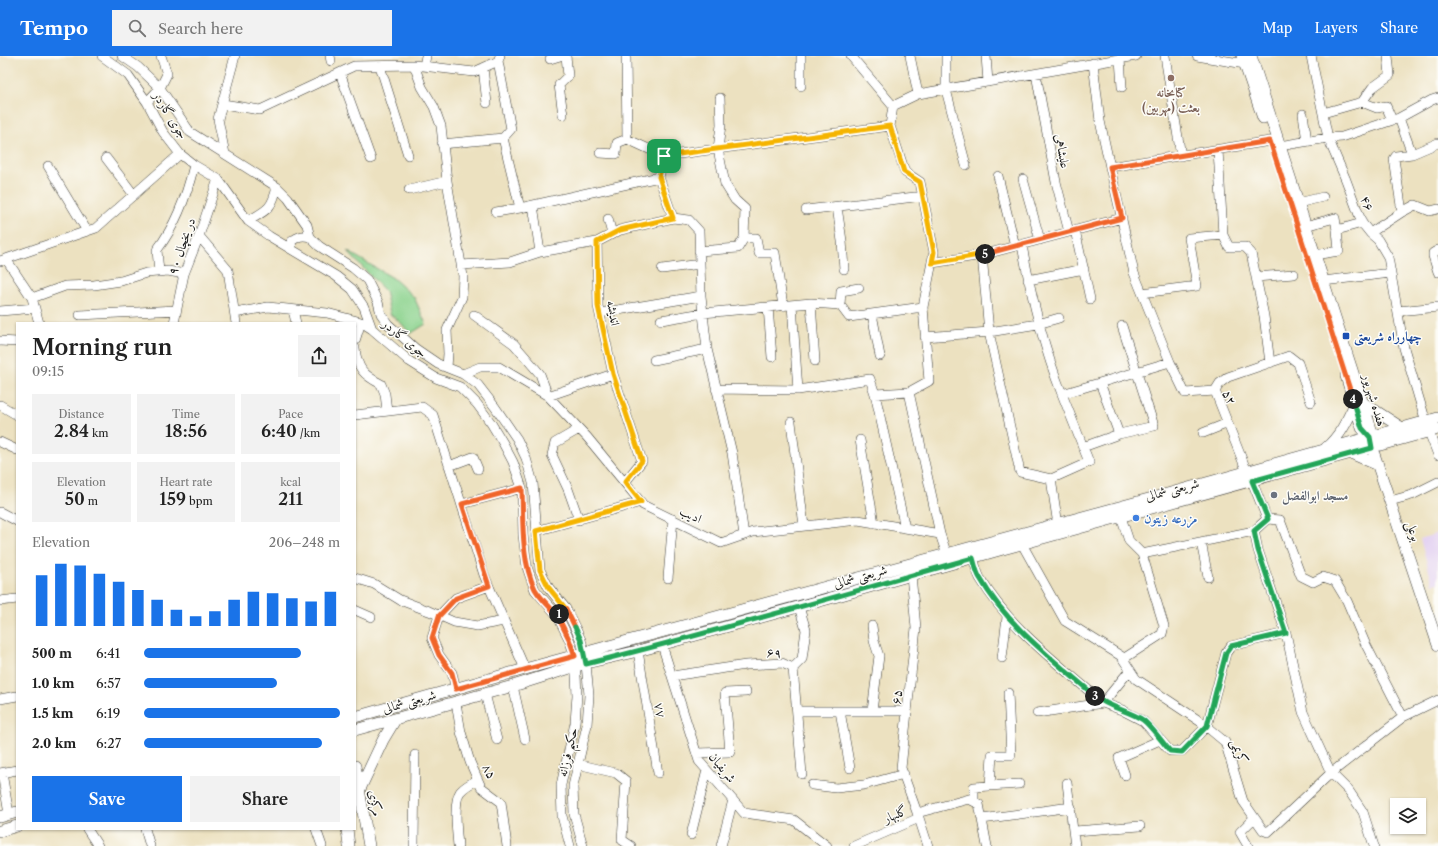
<!DOCTYPE html>
<html lang="en">
<head>
<meta charset="utf-8">
<style>
  :root { --surface:#fff; --page:#f2f2f2; --text:#222; --muted:#767676; --accent:#1a73e8 }
  body { margin:0; font-family:"Libre Caslon Text",Amiri,serif; background:var(--page); color:var(--text); height:100vh; display:flex; flex-direction:column; font-size:15px; white-space:nowrap }
  * { box-sizing:border-box; margin:0 }
  p { font-size:13px; color:var(--muted) }
  .icon { flex:none; width:22px; height:22px; fill:none; stroke:currentColor; stroke-width:2; stroke-linecap:round; stroke-linejoin:round }
  .map { position:relative; flex:1; overflow:hidden }
  .panel { position:absolute; left:16px; top:266px; width:340px; height:508px; display:flex; flex-direction:column; background:var(--surface); border-radius:0px; box-shadow:0 1px 3px #0004 }
  .panel>* { flex:none }
  .controls { position:absolute; left:1390px; top:742px; display:grid; gap:8px }
  .controls a { display:grid; place-items:center; width:36px; height:36px; border-radius:0px; background:var(--surface); box-shadow:0 1px 3px #0004; font-size:20px }
  .pin { position:absolute; display:grid; place-items:center; width:34px; height:34px; color:#fff; margin:-17px; border-radius:8px; box-shadow:0 2px 6px #0006 }
  .km { position:absolute; width:20px; height:20px; margin:-10px; border-radius:50%; background:#222; color:#fff; font-size:11px; line-height:20px; text-align:center }
  .round { display:grid; place-items:center; flex:none; width:42px; height:42px; border-radius:0px; background:var(--page) }
  .head { display:flex; align-items:center; justify-content:space-between; height:68px; padding:0 16px }
  h1 { font-size:22px; font-weight:600; line-height:30px }
  .figures { display:grid; grid-template-columns:repeat(3,1fr); gap:6px; height:68px; padding:4px 16px }
  .figures div { display:grid; align-content:center; border-radius:0px; background:var(--page); text-align:center }
  .figures b { font-size:17px; font-weight:600 }
  .figures small { font-size:11px; font-weight:400 }
  .figures p { font-size:11px }
  .chart { height:112px; padding:8px 16px }
  .chart p { display:flex; justify-content:space-between }
  .chart svg { width:100%; height:72px; margin-top:4px; stroke:var(--accent); stroke-width:6 }
  .cta { display:flex; gap:8px; margin-top:auto; padding:8px 16px }
  .cta a { flex:1; height:46px; border-radius:0px; background:var(--accent); color:#fff; font-size:16px; font-weight:600; line-height:46px; text-align:center }
  .cta a+a { background:var(--page); color:var(--text) }
  ul { padding:0 16px; list-style:none; font-size:13px }
  li { display:grid; grid-template-columns:64px 48px 1fr; align-items:center; height:30px }
  li i { height:10px; border-radius:5px; background:var(--accent) }
  header { display:flex; align-items:center; gap:24px; box-sizing:border-box; height:56px; padding:0 20px; background:var(--accent); color:#fff }
  header strong { font-size:19px }
  nav { display:flex; gap:22px; margin-inline-start:auto; font-size:14px }
  .search { width:280px; height:36px; background:var(--page); display:flex; align-items:center; gap:10px; box-sizing:border-box; padding:0 14px; border-radius:0px; color:var(--muted); font-size:15px }
  .map>svg:first-child { display:block }
  .built { fill:#e4d3f2 }
  .green { fill:#8cd38e; stroke:#547855 }
  .lines { fill:none; stroke-linecap:round; stroke-linejoin:round }
  .minor-casing { stroke:#3b3a35; stroke-width:10 }
  .major-casing { stroke:#3b3a35; stroke-width:12 }
  .minor { stroke:#fff; stroke-width:9 }
  .major { stroke:#fff; stroke-width:11 }
  .split-1-casing { stroke:#fff; stroke-width:8 }
  .split-2-casing { stroke:#fff; stroke-width:8 }
  .split-3-casing { stroke:#fff; stroke-width:8 }
  .split-4-casing { stroke:#fff; stroke-width:8 }
  .split-5-casing { stroke:#fff; stroke-width:8 }
  .split-6-casing { stroke:#fff; stroke-width:8 }
  .split-1 { stroke:#f5b400; stroke-width:5 }
  .split-2 { stroke:#f0652b; stroke-width:5 }
  .split-3 { stroke:#22a559; stroke-width:5 }
  .split-4 { stroke:#22a559; stroke-width:5 }
  .split-5 { stroke:#f0652b; stroke-width:5 }
  .split-6 { stroke:#f5b400; stroke-width:5 }
  .education-dot { fill:#8d6e63; stroke:#fdfcf7; stroke-width:1.5 }
  .transit-dot { fill:#1a4fb4; stroke:#fdfcf7; stroke-width:1.5 }
  .worship-dot { fill:#6b7280; stroke:#fdfcf7; stroke-width:1.5 }
  .shop-dot { fill:#3f7fe0; stroke:#fdfcf7; stroke-width:1.5 }
  .labels { text-anchor:middle; stroke-width:3; stroke-linejoin:round; paint-order:stroke }
  .education-label { font-size:13px; font-weight:bold; fill:#785e54; stroke:#fdfcf7 }
  .street-label { font-size:13px; fill:#1c1c1c; stroke:#fdfcf7 }
  .transit-label { font-size:13px; font-weight:bold; fill:#164399; stroke:#fdfcf7; text-anchor:start }
  .worship-label { font-size:13px; font-weight:bold; fill:#5b616d; stroke:#fdfcf7; text-anchor:start }
  .shop-label { font-size:13px; font-weight:bold; fill:#366cbe; stroke:#fdfcf7; text-anchor:start }
</style>
</head>
<body>
<header>
<strong>Tempo</strong>
<div class="search"><svg class="icon" aria-label="search" viewBox="0 0 24 24"><circle cx="10" cy="10" r="6"/><path d="M15 15l6 6"/></svg>Search here</div>
<nav><a>Map</a><a>Layers</a><a>Share</a></nav>
</header>
<div class="map">
<svg width="1438" height="790" viewBox="0 0 1438 790">
  <rect width="100%" height="100%" fill="#fdfcf7"/>
  <filter id="ink" filterUnits="userSpaceOnUse"><feTurbulence type="fractalNoise" baseFrequency=".025" numOctaves="2"/><feDisplacementMap in="SourceGraphic" scale="8" xChannelSelector="R" yChannelSelector="G"/><feConvolveMatrix kernelMatrix="1 2 1 2 8 2 1 2 1" color-interpolation-filters="sRGB"/></filter>
  <filter id="wash" filterUnits="userSpaceOnUse"><feTurbulence type="fractalNoise" baseFrequency=".012" numOctaves="4" result="noise"/><feDisplacementMap in="SourceGraphic" scale="16" xChannelSelector="R" yChannelSelector="G"/><feGaussianBlur stdDeviation="0.9" result="paint"/><feColorMatrix in="noise" values="0 0 0 0 0 0 0 0 0 0 0 0 0 0 0 0 0 1.4 0 .05"/><feComposite in="paint" operator="in"/></filter>
  <g filter="url(#wash)">
    <rect width="100%" height="100%" fill="#ece1c0"/>
    <path class="built" d="M1438,477V527L1433,528L1420,483Z"/>
    <path class="green" d="M347,195L393,222L414,241L426,268L410,278L402,268L390,258L385,235Z"/>
  </g>
  <g filter="url(#ink)">
    <g class="lines">
      <g class="minor-casing">
        <path id="minor" d="M102,0L128,19L147,46L163,76L180,98L194,109L218,123L248,165L269,180L336,220L352,233L364,251L372,273L409,305L436,322L460,331L477,348L491,367L503,387L513,406L522,432L523,479L527,511L535,534L557,559L569,583L575,600L577,639L575,667L561,729L562,760L570,790
          M122,0L138,11L160,32L190,76L277,131L288,142L307,169L310,181L319,190L353,212L367,224L378,246L381,258L388,268L416,293L438,308L463,318L478,329L495,351L517,383L526,402L533,427L540,514L549,532L566,553L581,584L585,598L589,639L587,669L573,730L574,758L583,790
          M330,0L331,5
          M500,0L498,5L511,73L503,82L520,152L659,121L664,100L890,70L893,50L918,38L1136,0
          M626,0L627,83L664,100
          M801,0V30
          M851,0L893,50
          M910,0L918,38
          M946,0V34L966,109
          M986,0L988,26
          M1165,0L1181,100
          M1197,0L1245,8
          M1311,0L1328,82L1346,124L1362,167L1370,177L1378,184L1388,201L1404,292L1426,366
          M550,3L560,0
          M1120,3L1122,31
          M1093,7L1100,65L1110,111
          M414,9L422,31L434,51L441,70L447,125L463,220L462,241L447,274L448,298L447,311
          M380,10L408,99
          M424,10L426,0
          M483,12L487,47
          M340,17L371,103
          M1036,18L1056,126L1069,176
          M147,46L160,32L167,18L161,0
          M1362,46L1377,52L1386,50L1392,64
          M223,48L260,54L354,10L414,9L474,16L498,5
          M1323,57L1362,46L1372,32L1390,19L1388,0
          M1303,58L1307,85
          M563,59L559,29L568,20L566,0
          M1399,62L1412,98
          M442,88L503,82
          M1279,90L1328,82L1342,81L1399,62L1432,44L1438,42
          M1218,94L1223,179L1229,191H1245L1251,197L1264,260L1270,307
          M600,97L616,98L617,87L627,83
          M225,98L218,63L235,0
          M106,102L134,139
          M48,110L87,175
          M998,120L1015,190
          M1023,123L1040,184
          M409,134L447,125
          M1298,147L1323,141
          M533,149L540,196L597,186L598,250L613,318L642,405L625,426
          M837,151L842,185L844,213
          M806,154L923,140
          M496,156L520,152
          M1402,156L1394,103L1396,100L1412,98L1438,87
          M673,162L689,164L699,175L701,240
          M608,163L612,178
          M248,165C267,154 272,153 277,131
          M1305,170L1335,162L1337,174
          M1075,174L1090,243
          M1370,177L1402,156L1415,149L1430,155L1438,153
          M199,180L228,214L236,267
          M744,182H756L759,197H775L783,250
          M597,186L620,174L673,162L659,121
          M1022,189C1031,240 1043,290 1062,338
          M292,193L291,186C298,180 302,179 310,181
          M1438,194L1433,197V200L1438,216
          M699,195L738,192L744,182L745,153L735,144L725,128L718,93L721,69L720,42
          M982,199L989,276L1038,268L1059,262
          M1314,199L1339,195L1337,174L1362,167
          M6,203L32,242L39,267
          M0,205L96,172L180,98
          M932,207L982,199L1122,162
          M461,209L510,206L540,196
          M662,213L700,208
          M159,216L157,194C176,169 187,139 194,109
          M1256,221L1294,218
          M1028,224L1084,213
          M1323,225L1391,217
          M1142,237L1197,230L1189,182L1223,179
          M32,242L65,230L94,229L121,225L146,217L168,215L184,218
          M811,247L815,305
          M792,249L798,334
          M840,249L841,235L859,232
          M768,251L772,301
          M293,254L296,267
          M0,255L35,252
          M1398,255L1438,251
          M235,257L268,251L327,257L361,266L372,273
          M600,257L701,240L707,293L732,397L744,479
          M872,258L880,300
          M80,259L176,254
          M474,259L514,288L540,318L548,340L613,318
          M661,264L703,257L811,247L840,249L849,261L923,251
          M174,267L184,218L199,180L218,123
          M925,281L989,276L1020,416L1051,423
          M0,285L17,286
          M355,285L361,266
          M355,292C357,312 363,319 381,328L385,338L387,355
          M654,304L707,293
          M1170,306L1185,337L1215,335L1247,416
          M463,318L480,311H499L548,340L587,381L643,449L721,487L753,476L858,464L940,478L947,499
          M1100,327L1119,378L1154,370L1122,270
          M716,333L798,334L870,323L875,338L905,472
          M1215,335L1220,327L1228,321L1289,300L1298,307L1311,346
          M909,336L940,478
          M875,338L909,336L929,325L923,251L934,196L920,126L905,116L890,70
          M0,349L17,359
          M355,359L422,351L433,359L484,519L525,613
          M791,366L804,470
          M579,373L555,387L552,399L568,433L579,464
          M1429,376L1438,399
          M1203,377L1228,367
          M860,384L874,467
          M0,386L17,394
          M1083,391L1119,378
          M449,410L473,401L478,413
          M1252,425L1267,463L1254,475L1258,494L1286,577L1303,656L1331,717L1349,735L1363,756L1374,790
          M1390,445L1412,439L1438,426
          M462,448L522,432
          M0,456L17,465
          M1121,461L1129,485L1142,498L1164,570L1162,578L1123,603
          M1267,463L1280,464L1301,520L1313,526L1323,521L1335,525L1347,545L1365,587L1403,661
          M1058,469L1051,423L1089,406L1062,338L1170,306L1134,217L1110,111L1270,85
          M536,475L641,446
          M1201,486L1208,521
          M1022,488L1065,565L1121,600L1136,623L1201,666L1225,686L1243,745L1263,774L1268,776L1331,717L1403,661L1438,644
          M1142,498L1254,475
          M973,502C975,509 977,516 980,522C1010,573 1060,609 1103,647L1130,614
          M911,519L916,572L901,712L919,762
          M355,522L374,528L400,544L429,555L454,566L477,570L504,565
          M668,522L673,463
          M0,545L17,543
          M355,554L371,561
          M662,589L699,705L744,757L794,764L827,790
          M638,595L658,717
          M1002,602L1007,561
          M793,612L802,603L806,574L799,551
          M672,620L746,609L782,607L793,612L802,718
          M513,630L525,683
          M456,633L452,617L439,599L432,582L439,560L456,542L489,530
          M485,638L497,684
          M0,643L17,640
          M456,647L461,676L470,706L481,731L501,746L507,790
          M797,655H907
          M840,655L850,712
          M872,655L879,600L874,585L872,570
          M1037,657L1103,647L1122,654L1143,665L1170,695H1182L1207,670L1226,597L1231,590L1286,577
          M697,697L730,696L725,637L746,636
          M577,708L616,717L626,725L622,784L631,790
          M0,717L17,714
          M2,717L9,758
          M1125,719L1119,702L1160,684
          M1067,727L1075,790
          M812,729L836,732L864,729L904,718
          M990,730L992,699H1011L1008,637
          M974,745V731L1019,728
          M917,757L969,743L979,748L987,790
          M982,763L1071,751
          M87,773L98,790
          M145,773L150,790
          M316,773L322,790
          M1075,775L1140,770
          M691,779L707,714
          M414,790L415,699
          M458,790C457,777 453,746 460,736C465,730 471,727 478,724
          M721,790L733,744
          M854,790L919,762L928,790
          M1248,790L1240,776L1254,762"/>
      </g>
      <g class="major-casing">
        <path id="major" d="M1242,0L1263,62
          M1251,0L1371,373L1370,381L1372,392L1438,589
          M1346,320L1362,372L1370,381
          M1362,346L1402,372
          M1326,392C1340,380 1347,365 1355,348
          M1353,398L1378,409
          M355,661L525,613L1167,438L1438,362
          M355,674L513,630L586,607L638,595L827,543L1003,493L1438,373
          M355,710L369,790
          M355,728L360,733L383,684L395,664
          M0,761L17,756
          M347,773L349,790
          M0,775L17,770"/>
      </g>
      <use href="#minor" class="minor"/>
      <use href="#major" class="major"/>
    </g>
  </g>
  <g class="lines" filter="url(#ink)">
    <g class="split-1-casing">
      <path id="split-1" d="M559,558L566,553L549,532L540,514L536,475L641,446L625,426L642,405L613,318L598,250L597,186L620,174L673,162L659,121L664,100"/>
    </g>
    <g class="split-2-casing">
      <path id="split-2" d="M559,558L557,559L569,583L575,600L456,633L452,617L439,599L432,582L439,560L456,542L489,530L462,448L522,432C523,462 521,506 535,533C540,542 550,551 557,559L566,553L575,571"/>
    </g>
    <g class="split-3-casing">
      <path id="split-3" d="M575,571L581,584L586,608C716,576 844,538 973,502C975,508 976,516 980,522C1007,570 1054,604 1095,640"/>
    </g>
    <g class="split-4-casing">
      <path id="split-4" d="M1095,640C1109,652 1128,654 1143,664C1151,670 1163,687 1170,695L1182,696L1207,670L1226,597L1231,590L1286,577L1258,494L1254,475L1268,463L1252,425L1372,392L1370,381L1362,372L1353,343"/>
    </g>
    <g class="split-5-casing">
      <path id="split-5" d="M985,198L1122,162L1110,111L1270,85L1353,343"/>
    </g>
    <g class="split-6-casing">
      <path id="split-6" d="M664,100L890,70L904,116L920,126L934,196L932,207L985,198"/>
    </g>
    <use href="#split-1" class="split-1"/>
    <use href="#split-2" class="split-2"/>
    <use href="#split-3" class="split-3"/>
    <use href="#split-4" class="split-4"/>
    <use href="#split-5" class="split-5"/>
    <use href="#split-6" class="split-6"/>
  </g>
  <circle class="education-dot" cx="1171" cy="22" r="4"/>
  <rect class="transit-dot" x="1342" y="276" width="8" height="8" rx="2"/>
  <circle class="worship-dot" cx="1274" cy="439" r="4"/>
  <circle class="shop-dot" cx="1136" cy="462" r="4"/>
  <g class="labels">
    <g class="education-label">
      <text x="1171" y="41">کتابخانه<tspan x="1171" dy="15">بعثت (مهربین)</tspan></text>
    </g>
    <g class="street-label">
      <text transform="translate(171 59) rotate(58)" y="5">جوی گاردر</text>
      <text transform="translate(1063 95) rotate(80)" y="5">علیشاهی</text>
      <text transform="translate(1368 147) rotate(69)" y="5">۴۶</text>
      <text transform="translate(181 190) rotate(-71)" y="5">در یخچال ۹۰</text>
      <text transform="translate(614 257) rotate(80)" y="5">اندیشه</text>
      <text transform="translate(405 282) rotate(39)" y="5">جوی گاردر</text>
      <text transform="translate(1230 341) rotate(62)" y="5">۵۲</text>
      <text transform="translate(1375 344) rotate(74)" y="5">هفده شهریور</text>
      <text transform="translate(1172 433) rotate(-15)" y="5">شریعتی شمالی</text>
      <text transform="translate(691 458) rotate(26)" y="5">ادیب</text>
      <text transform="translate(1414 475) rotate(71)" y="5">بوعلی</text>
      <text transform="translate(860 520) rotate(-16)" y="5">شریعتی شمالی</text>
      <text transform="translate(774 596) rotate(3)" y="5">۶۹</text>
      <text transform="translate(896 641) rotate(-84)" y="5">۶۵</text>
      <text transform="translate(409 645) rotate(-16)" y="5">شریعتی شمالی</text>
      <text transform="translate(661 654) rotate(81)" y="5">۷۷</text>
      <text transform="translate(1240 695) rotate(69)" y="5">کریمی</text>
      <text transform="translate(567 696) rotate(-77)" y="5">حکیم فرزانه</text>
      <text transform="translate(723 711) rotate(51)" y="5">شریفیان</text>
      <text transform="translate(490 715) rotate(62)" y="5">۸۵</text>
      <text transform="translate(376 747) rotate(80)" y="5">مرکزی</text>
      <text transform="translate(895 758) rotate(-23)" y="5">گلبهار</text>
    </g>
    <g class="transit-label">
      <text x="1354" y="285">چهارراه شریعتی</text>
    </g>
    <g class="worship-label">
      <text x="1282" y="444">مسجد ابوالفضل</text>
    </g>
    <g class="shop-label">
      <text x="1144" y="467">مزرعه زیتون</text>
    </g>
  </g>
</svg>
<div class="controls">
<a><svg class="icon" aria-label="layers" viewBox="0 0 24 24"><path d="M12 4l9 5-9 5-9-5zM3 14l9 5 9-5"/></svg></a>
</div>
<div class="pin" style="left:664px;top:100px;background:#1e9e55"><svg class="icon" aria-label="arrive" viewBox="0 0 24 24"><path d="M6 21V4h12l-3 4 3 4H6"/></svg></div>
<b class="km" style="left:559px;top:558px">1</b>
<b class="km" style="left:1095px;top:640px">3</b>
<b class="km" style="left:1353px;top:343px">4</b>
<b class="km" style="left:985px;top:198px">5</b>
<section class="panel">
<div class="head"><div><h1>Morning run</h1><p>09:15</p></div><a class="round"><svg class="icon" aria-label="share" viewBox="0 0 24 24"><path d="M12 15V3M7 8l5-5 5 5M5 13v7h14v-7"/></svg></a></div>
<div class="figures">
<div><p>Distance</p><b>2.84<small> km</small></b></div>
<div><p>Time</p><b>18:56</b></div>
<div><p>Pace</p><b>6:40<small> /km</small></b></div>
</div>
<div class="figures">
<div><p>Elevation</p><b>50<small> m</small></b></div>
<div><p>Heart rate</p><b>159<small> bpm</small></b></div>
<div><p>kcal</p><b>211</b></div>
</div>
<div class="chart"><p><span>Elevation</span>206–248 m</p>
<svg viewBox="0 0 160 44" preserveAspectRatio="none"><path d="M5 44V13M15 44V6M25 44V7M35 44V12M45 44V17M55 44V22M65 44V28M75 44V34M85 44V38M95 44V35M105 44V28M115 44V23M125 44V24M135 44V27M145 44V29M155 44V23"/></svg>
</div>
<ul>
<li><b>500 m</b>6:41<i style="width:80%"></i></li>
<li><b>1.0 km</b>6:57<i style="width:68%"></i></li>
<li><b>1.5 km</b>6:19<i style="width:100%"></i></li>
<li><b>2.0 km</b>6:27<i style="width:91%"></i></li>
</ul>
<div class="cta"><a>Save</a><a>Share</a></div>
</section>
</div>
</body>
</html>
